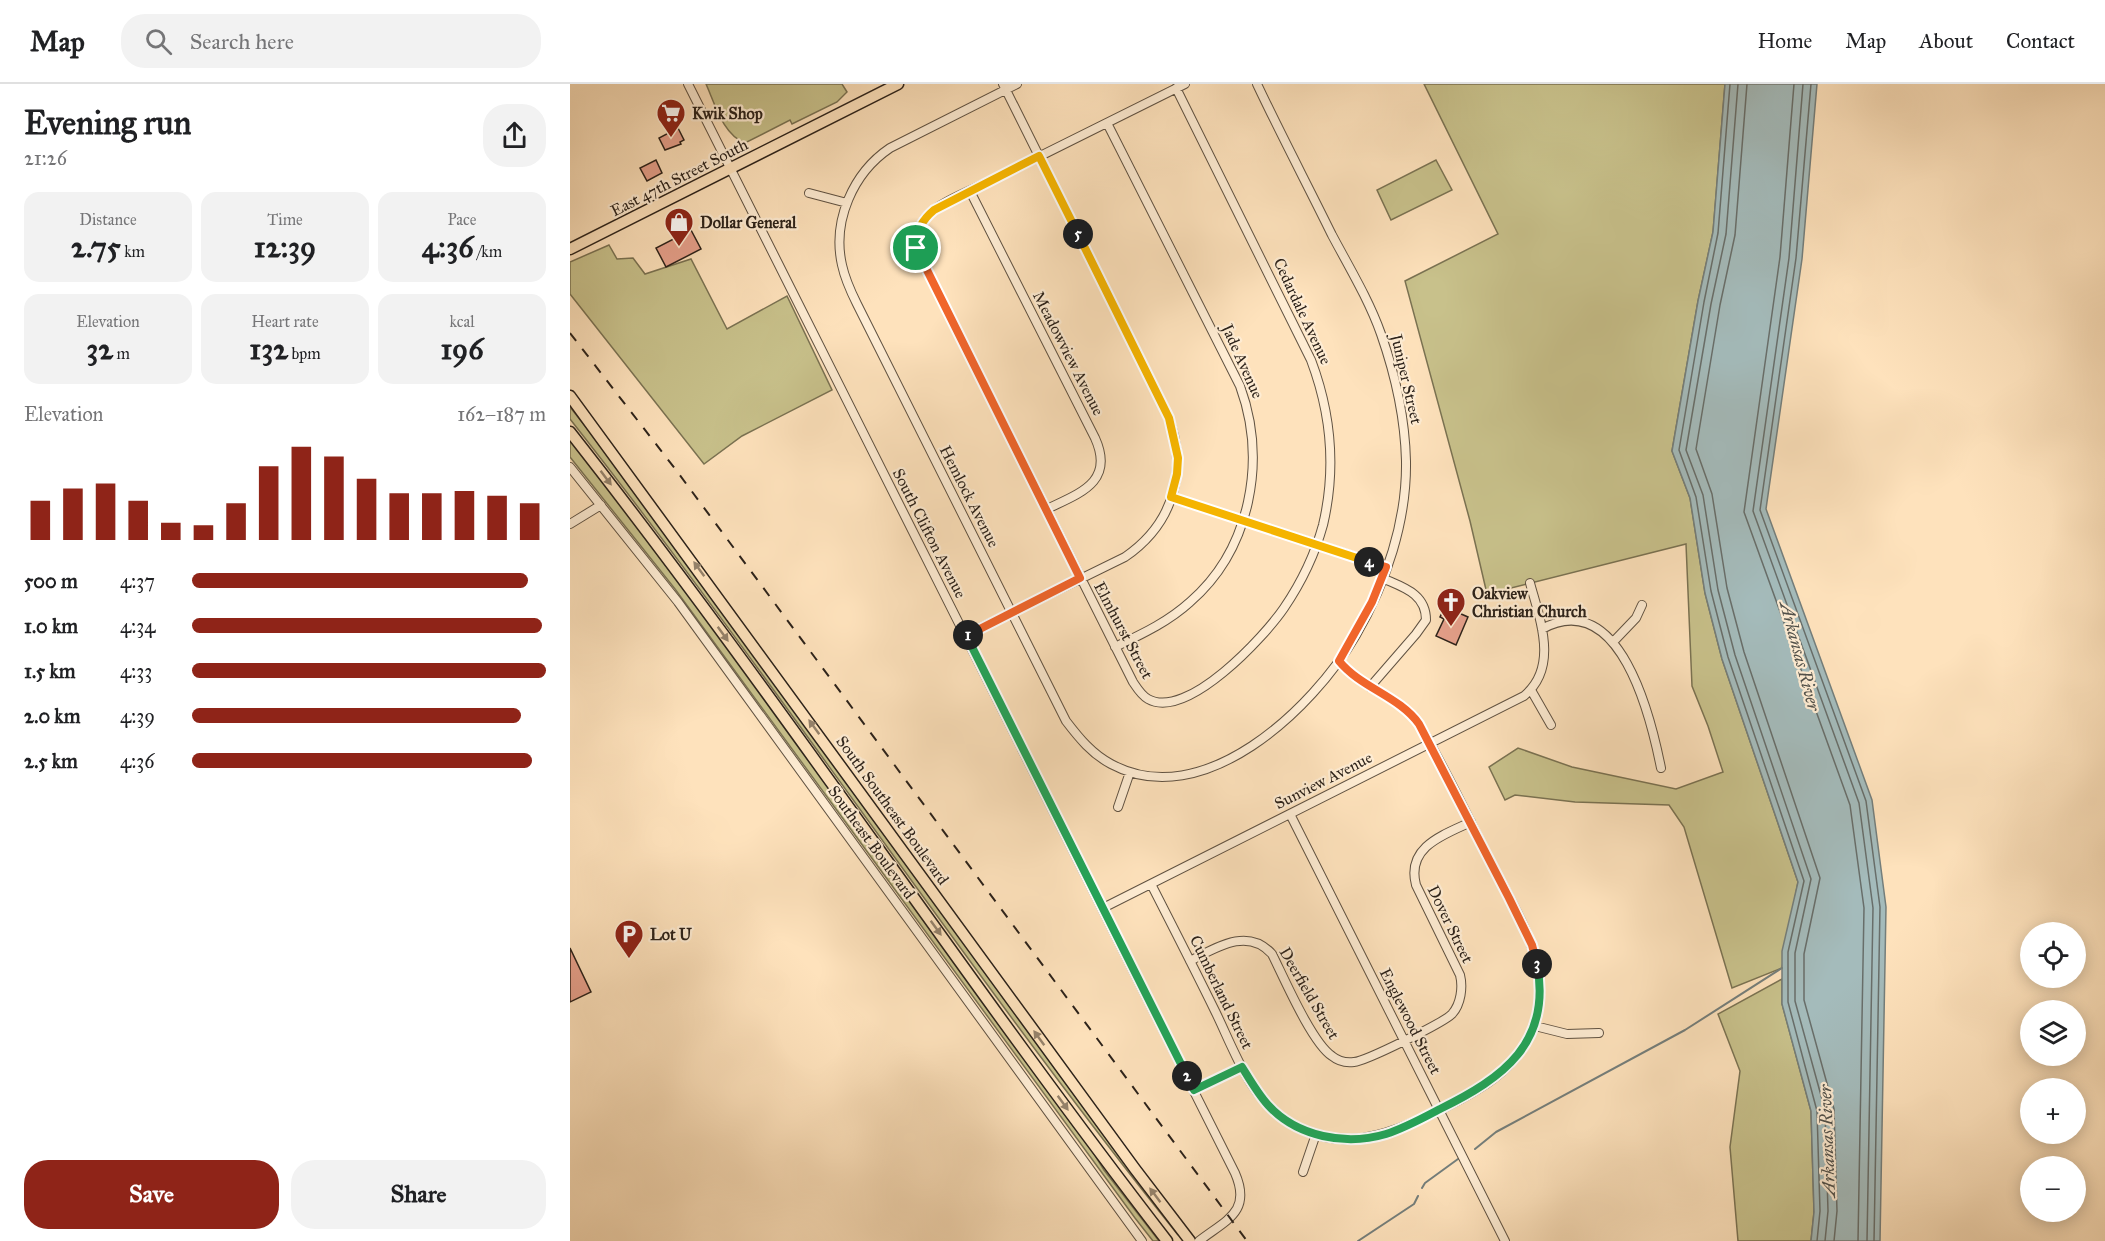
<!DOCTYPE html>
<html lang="en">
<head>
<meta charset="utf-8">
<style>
  :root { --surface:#fff; --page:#f2f2f2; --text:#202124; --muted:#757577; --line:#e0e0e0; --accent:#8f2418 }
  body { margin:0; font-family:"IM FELL Great Primer",serif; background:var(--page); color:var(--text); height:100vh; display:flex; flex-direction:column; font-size:22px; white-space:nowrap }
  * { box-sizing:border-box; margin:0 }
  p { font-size:20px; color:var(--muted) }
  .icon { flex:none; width:33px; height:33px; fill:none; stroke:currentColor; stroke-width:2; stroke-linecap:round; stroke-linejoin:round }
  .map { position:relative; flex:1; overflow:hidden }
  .sheet { display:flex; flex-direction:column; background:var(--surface); width:570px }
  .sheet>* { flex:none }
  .tools { position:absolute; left:1450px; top:838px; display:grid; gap:12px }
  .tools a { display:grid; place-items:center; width:66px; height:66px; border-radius:50%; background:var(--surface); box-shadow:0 3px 15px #0003; font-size:30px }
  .pin { position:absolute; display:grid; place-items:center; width:51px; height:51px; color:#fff; margin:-26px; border:3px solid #fff; border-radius:50%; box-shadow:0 2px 6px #0007 }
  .km { position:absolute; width:30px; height:30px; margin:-15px; border-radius:50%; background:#222; color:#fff; font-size:16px; line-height:30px; text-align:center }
  .round { display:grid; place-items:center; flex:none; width:63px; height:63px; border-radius:24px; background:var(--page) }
  .head { display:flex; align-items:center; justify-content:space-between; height:102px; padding:0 24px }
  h1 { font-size:33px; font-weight:700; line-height:45px }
  .metrics { display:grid; grid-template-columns:repeat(3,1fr); gap:9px; height:102px; padding:6px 24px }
  .metrics div { display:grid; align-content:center; border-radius:15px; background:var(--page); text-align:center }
  .metrics b { font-size:30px; font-weight:700 }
  .metrics small { font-size:16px; font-weight:400 }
  .metrics p { font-size:16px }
  .chart { height:168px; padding:12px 24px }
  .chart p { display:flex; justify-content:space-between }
  .chart svg { width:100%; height:108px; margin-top:6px; stroke:var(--accent); stroke-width:6 }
  .primary-button { display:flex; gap:12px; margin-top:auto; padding:12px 24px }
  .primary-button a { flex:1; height:69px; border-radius:24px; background:var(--accent); color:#fff; font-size:24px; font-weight:700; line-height:69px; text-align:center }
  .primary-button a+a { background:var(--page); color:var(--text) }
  ul { padding:0 24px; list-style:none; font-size:20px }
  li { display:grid; grid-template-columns:96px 72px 1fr; align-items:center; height:45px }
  li i { height:15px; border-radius:8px; background:var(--accent) }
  header { display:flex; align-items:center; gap:36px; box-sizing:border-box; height:84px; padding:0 30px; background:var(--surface); border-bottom:2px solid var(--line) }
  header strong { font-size:28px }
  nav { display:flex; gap:33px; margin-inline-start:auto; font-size:21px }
  .search { width:420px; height:54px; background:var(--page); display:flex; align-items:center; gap:15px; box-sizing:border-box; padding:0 21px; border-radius:24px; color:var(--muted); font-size:22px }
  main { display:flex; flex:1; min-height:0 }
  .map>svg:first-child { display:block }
  .green { fill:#c8c18b; stroke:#7a7252; stroke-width:1.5 }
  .water { fill:#a4bbbb; stroke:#747e7b; stroke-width:1.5 }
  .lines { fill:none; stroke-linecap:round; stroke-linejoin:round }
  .shore { stroke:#686e6a; stroke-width:1.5 }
  .stream { stroke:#747e7b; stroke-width:2 }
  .building { fill:#e8a28d; stroke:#2c221a; stroke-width:1.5 }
  .minor-casing { stroke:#605242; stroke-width:10 }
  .major-casing { stroke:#2c221a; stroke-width:13 }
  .minor { stroke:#feecd3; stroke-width:8 }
  .major { stroke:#fee2bc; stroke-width:10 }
  .rail { stroke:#2c221a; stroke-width:2; stroke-dasharray:10 10; stroke-linecap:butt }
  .oneway { fill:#95826b }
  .split-1-casing { stroke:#fff; stroke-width:12 }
  .split-2-casing { stroke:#fff; stroke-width:12 }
  .split-3-casing { stroke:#fff; stroke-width:12 }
  .split-4-casing { stroke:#fff; stroke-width:12 }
  .split-5-casing { stroke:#fff; stroke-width:12 }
  .split-6-casing { stroke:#fff; stroke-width:12 }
  .split-1 { stroke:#f0652b; stroke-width:8 }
  .split-2 { stroke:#22a559; stroke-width:8 }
  .split-3 { stroke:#22a559; stroke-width:8 }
  .split-4 { stroke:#f0652b; stroke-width:8 }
  .split-5 { stroke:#f5b400; stroke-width:8 }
  .split-6 { stroke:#f5b400; stroke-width:8 }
  .labels { text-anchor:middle; stroke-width:4.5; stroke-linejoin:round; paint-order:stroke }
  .poi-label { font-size:16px; font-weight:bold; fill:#2c221a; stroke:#feecd3; text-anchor:start }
  .street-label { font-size:16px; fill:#2c221a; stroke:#feecd3 }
  .water-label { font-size:18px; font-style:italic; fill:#50504a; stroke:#feecd3 }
</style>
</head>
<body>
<header>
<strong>Map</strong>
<div class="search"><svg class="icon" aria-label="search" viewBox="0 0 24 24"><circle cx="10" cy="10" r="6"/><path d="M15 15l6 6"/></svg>Search here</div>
<nav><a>Home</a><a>Map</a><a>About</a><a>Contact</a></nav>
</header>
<main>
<section class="sheet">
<div class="head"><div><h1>Evening run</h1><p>21:26</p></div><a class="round"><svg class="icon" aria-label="share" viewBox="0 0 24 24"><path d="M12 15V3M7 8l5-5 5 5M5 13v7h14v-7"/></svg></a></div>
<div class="metrics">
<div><p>Distance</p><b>2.75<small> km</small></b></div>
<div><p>Time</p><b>12:39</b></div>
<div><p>Pace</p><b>4:36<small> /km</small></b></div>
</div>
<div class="metrics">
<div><p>Elevation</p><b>32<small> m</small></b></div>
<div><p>Heart rate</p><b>132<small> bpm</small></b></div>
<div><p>kcal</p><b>196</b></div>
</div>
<div class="chart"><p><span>Elevation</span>162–187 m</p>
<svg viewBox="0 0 160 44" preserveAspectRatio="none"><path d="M5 44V28M15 44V23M25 44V21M35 44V28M45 44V37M55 44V38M65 44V29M75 44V14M85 44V6M95 44V10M105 44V19M115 44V25M125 44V25M135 44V24M145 44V26M155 44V29"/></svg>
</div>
<ul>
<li><b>500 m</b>4:37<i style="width:95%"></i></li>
<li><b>1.0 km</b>4:34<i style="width:99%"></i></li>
<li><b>1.5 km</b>4:33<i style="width:100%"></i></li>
<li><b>2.0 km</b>4:39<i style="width:93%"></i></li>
<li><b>2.5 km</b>4:36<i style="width:96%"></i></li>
</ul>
<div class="primary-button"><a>Save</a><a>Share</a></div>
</section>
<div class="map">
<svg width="1535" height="1157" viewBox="0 0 1535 1157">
  <rect width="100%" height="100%" fill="#fee2bc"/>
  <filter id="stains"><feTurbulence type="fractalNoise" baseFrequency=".00333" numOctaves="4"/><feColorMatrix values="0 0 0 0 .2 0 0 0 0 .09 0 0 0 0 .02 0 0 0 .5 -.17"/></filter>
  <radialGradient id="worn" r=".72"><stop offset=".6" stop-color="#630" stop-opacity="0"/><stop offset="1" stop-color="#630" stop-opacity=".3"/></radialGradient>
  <path class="green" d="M136,0H272L277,8L267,18L222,40L220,36L175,59C153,51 145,20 136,0Z
    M854,0H1155L1143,148L1128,217L1102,367L1120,414L1135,509L1152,575L1228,798L1212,884L1162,904L1114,743L1099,721L1005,718L945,711L935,716L919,683L948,664L1002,683L1106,705L1153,688L1138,642L1122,602L1116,460L917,510L900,437L835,197L928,150Z
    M866,76L882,106L821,136L807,106Z
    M39,161L47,175L63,174L75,190L121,175L157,245L217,212L262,306L172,352L134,380L0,210V178Z
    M0,323L55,392L604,1141L608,1151C396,886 210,602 0,335Z
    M0,354L152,556L521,1065L534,1086L589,1157H583L565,1134L105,505L0,373Z
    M1212,895V920L1241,1027L1244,1128L1241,1157H1168L1160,1063L1170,987L1148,930Z"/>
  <path class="water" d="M1155,0H1247L1232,175L1196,425L1302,716L1316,823L1310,1157H1241L1244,1128L1241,1027L1212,920V867L1228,798L1152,575L1135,509L1120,414L1102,367L1128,217L1143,148Z"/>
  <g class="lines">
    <path class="shore" d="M1160,0L1148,149L1134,218L1109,366L1126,413L1141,507L1158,573L1234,797L1218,868V918L1247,1027L1250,1127L1247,1157
      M1168,0L1156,150L1141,220L1116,366L1133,411L1148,506L1165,571L1241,795L1225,869V917L1255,1026L1258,1127L1255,1157
      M1177,0L1165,151L1150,221L1126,365L1142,410L1157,504L1174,568L1250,794L1234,870V916L1264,1025L1267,1127L1264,1157
      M1224,0L1210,173L1174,428L1280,721L1294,824L1288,1157
      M1233,0L1219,174L1183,427L1289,719L1303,824L1297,1157
      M1241,0L1226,174L1190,426L1296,717L1310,823L1304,1157"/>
    <path class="stream" d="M905,1065L926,1048L1115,946L1212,884
      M852,1104L855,1099L888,1075
      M788,1157L844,1120L848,1112"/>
  </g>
  <path class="building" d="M108,44L114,56L110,58L111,60L95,66L89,54Z
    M86,76L92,89L77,97L70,84Z
    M121,146L131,165L96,183L86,164Z
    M875,523L898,533L886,561L866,552L874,535L870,533Z
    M0,864L21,908L0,918Z"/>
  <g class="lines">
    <g class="minor-casing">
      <path id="minor" d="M118,0L665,1089C682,1128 656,1136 629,1157
        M447,0L320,64C283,89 262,137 272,181C275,195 281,208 287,220L496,637C509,654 522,670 541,680C633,730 743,625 786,551C816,499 837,437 836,377C835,334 825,290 811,250C799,216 779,183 762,151C737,100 711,51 687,0
        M606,4L741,276C761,329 766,386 753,441C745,470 731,499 714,524C695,552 617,637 578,615C571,611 567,604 563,598L347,167C344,155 348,142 356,133C368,119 402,106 420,97C485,64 550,32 615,0
        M537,39L670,302C697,376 681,465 620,518C598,538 572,550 545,563
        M400,107L525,354C545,398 510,409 477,425
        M239,109L277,119
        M0,383L108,518L572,1157
        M601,413L816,483
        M0,440L31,421
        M972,545C1050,502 1081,634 1091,684
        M396,551L555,473C606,438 620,381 595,325L433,0
        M1044,557L1066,534L1072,521
        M800,603L846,550L856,536C856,509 832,503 812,494
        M961,606L981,641
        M548,723L560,688
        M720,730L935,1157
        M581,800C603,843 625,886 646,929C661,960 675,999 700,1023C756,1076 813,1054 872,1025C922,1000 966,973 970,911C972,864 941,818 920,777C897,731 875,684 849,640C828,612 791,604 769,577
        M533,824L954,612C989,583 970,536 960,499
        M620,877C647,863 678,843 702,870C714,894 742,959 762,972C768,977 776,979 784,978C796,977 873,939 882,930C891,920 893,903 890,891L846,801C836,763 873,751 901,738
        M965,942L997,950L1029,949
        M624,1006L672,983
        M733,1088L746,1050"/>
    </g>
    <g class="major-casing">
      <path id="major" d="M0,165L328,0
        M0,312L565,1085L620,1157
        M0,348C207,611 392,892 597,1157"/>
    </g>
    <use href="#minor" class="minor"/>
    <use href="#major" class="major"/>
    <path class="rail" d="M0,249L106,386L677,1157"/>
  </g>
  <defs><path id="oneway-solid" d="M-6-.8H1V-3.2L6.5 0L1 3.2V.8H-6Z" transform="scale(1.5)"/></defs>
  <g class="oneway">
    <use href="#oneway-solid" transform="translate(36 394) rotate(53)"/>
    <use href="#oneway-solid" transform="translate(129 485) rotate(-126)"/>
    <use href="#oneway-solid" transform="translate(153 550) rotate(54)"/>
    <use href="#oneway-solid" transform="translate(244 643) rotate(-126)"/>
    <use href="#oneway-solid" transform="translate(366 844) rotate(54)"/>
    <use href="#oneway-solid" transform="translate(469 954) rotate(-126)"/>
    <use href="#oneway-solid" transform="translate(493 1019) rotate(54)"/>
    <use href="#oneway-solid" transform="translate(585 1111) rotate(-127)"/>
  </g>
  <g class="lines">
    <g class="split-1-casing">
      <path id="split-1" d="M346,164L510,494L398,551"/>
    </g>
    <g class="split-2-casing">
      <path id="split-2" d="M398,551H396L617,992"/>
    </g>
    <g class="split-3-casing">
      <path id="split-3" d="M617,992L624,1006L672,983C680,996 688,1010 698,1021C727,1053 776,1062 816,1050C835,1044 853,1034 870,1025C933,994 982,959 967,880"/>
    </g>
    <g class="split-4-casing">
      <path id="split-4" d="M799,478L816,483L802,518L769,577C791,604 829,612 849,640L939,814L962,861L967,880"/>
    </g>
    <g class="split-5-casing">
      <path id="split-5" d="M508,150L599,334L608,374L607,390L601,413L799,478"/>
    </g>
    <g class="split-6-casing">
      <path id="split-6" d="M346,164C345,148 352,136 364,126L469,72L508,150"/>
    </g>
    <use href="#split-1" class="split-1"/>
    <use href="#split-2" class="split-2"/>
    <use href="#split-3" class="split-3"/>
    <use href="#split-4" class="split-4"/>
    <use href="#split-5" class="split-5"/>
    <use href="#split-6" class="split-6"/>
  </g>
  <defs>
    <g id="supermarket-pin" transform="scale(1.5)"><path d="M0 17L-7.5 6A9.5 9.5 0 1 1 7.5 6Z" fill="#8f2418" stroke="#feecd3"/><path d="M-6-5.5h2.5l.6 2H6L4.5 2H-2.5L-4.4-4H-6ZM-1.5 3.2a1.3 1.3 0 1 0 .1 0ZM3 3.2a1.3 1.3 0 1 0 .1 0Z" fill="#fff"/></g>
    <g id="shop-pin" transform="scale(1.5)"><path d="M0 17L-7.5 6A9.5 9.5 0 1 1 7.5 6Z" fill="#8f2418" stroke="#feecd3"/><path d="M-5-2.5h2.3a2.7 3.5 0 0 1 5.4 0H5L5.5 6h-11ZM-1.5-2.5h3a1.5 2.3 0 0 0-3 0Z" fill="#fff"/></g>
    <g id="church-pin" transform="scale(1.5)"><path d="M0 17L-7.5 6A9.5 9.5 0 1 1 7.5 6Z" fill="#8f2418" stroke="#feecd3"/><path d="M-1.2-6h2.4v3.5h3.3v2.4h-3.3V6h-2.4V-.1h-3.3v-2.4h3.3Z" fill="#fff"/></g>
    <g id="parking-pin" transform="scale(1.5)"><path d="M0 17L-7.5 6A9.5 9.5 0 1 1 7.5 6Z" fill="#8f2418" stroke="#feecd3"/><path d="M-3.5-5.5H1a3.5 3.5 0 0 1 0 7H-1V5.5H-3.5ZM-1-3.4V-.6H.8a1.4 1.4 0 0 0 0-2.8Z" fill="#fff"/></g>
  </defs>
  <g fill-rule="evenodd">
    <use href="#supermarket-pin" x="101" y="29"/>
    <use href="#shop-pin" x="109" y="138"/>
    <use href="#church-pin" x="881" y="518"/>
    <use href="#parking-pin" x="59" y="850"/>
  </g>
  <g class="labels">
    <g class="poi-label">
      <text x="122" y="35">Kwik Shop</text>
      <text x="130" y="144">Dollar General</text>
      <text x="902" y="515">Oakview<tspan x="902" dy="18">Christian Church</tspan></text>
      <text x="80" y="856">Lot U</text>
    </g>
    <g class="street-label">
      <text transform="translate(109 93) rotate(-27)" y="6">East 47th Street South</text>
      <text transform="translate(733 227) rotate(65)" y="6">Cedardale Avenue</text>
      <text transform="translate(499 269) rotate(63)" y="6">Meadowview Avenue</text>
      <text transform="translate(673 277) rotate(66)" y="6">Jade Avenue</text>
      <text transform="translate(837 295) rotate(77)" y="6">Juniper Street</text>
      <text transform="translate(400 412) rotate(63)" y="6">Hemlock Avenue</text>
      <text transform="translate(360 449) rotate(63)" y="6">South Clifton Avenue</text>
      <text transform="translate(554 546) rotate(62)" y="6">Elmhurst Street</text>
      <text transform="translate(753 696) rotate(-27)" y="6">Sunview Avenue</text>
      <text transform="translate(323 726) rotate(54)" y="6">South Southeast Boulevard</text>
      <text transform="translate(302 758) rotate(54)" y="6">Southeast Boulevard</text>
      <text transform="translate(881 840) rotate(64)" y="6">Dover Street</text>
      <text transform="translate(652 908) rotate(64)" y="6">Cumberland Street</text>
      <text transform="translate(740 909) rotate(60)" y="6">Deerfield Street</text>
      <text transform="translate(841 937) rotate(63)" y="6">Englewood Street</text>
    </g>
    <g class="water-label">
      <text transform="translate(1230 572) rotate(75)" y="6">Arkansas River</text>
      <text transform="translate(1257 1057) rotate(-92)" y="6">Arkansas River</text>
    </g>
  </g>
  <rect width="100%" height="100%" filter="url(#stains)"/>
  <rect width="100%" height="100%" fill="url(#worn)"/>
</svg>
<div class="tools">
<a><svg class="icon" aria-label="locate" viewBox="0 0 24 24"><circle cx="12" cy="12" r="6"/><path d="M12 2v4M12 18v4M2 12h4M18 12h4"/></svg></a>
<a><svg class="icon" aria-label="layers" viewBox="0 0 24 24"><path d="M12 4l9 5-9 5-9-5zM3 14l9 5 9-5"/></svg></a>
<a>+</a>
<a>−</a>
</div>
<div class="pin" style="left:346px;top:164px;background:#1e9e55"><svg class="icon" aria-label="arrive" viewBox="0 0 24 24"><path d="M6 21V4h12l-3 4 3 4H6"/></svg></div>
<b class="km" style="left:398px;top:551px">1</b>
<b class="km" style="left:617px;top:992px">2</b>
<b class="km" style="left:967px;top:880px">3</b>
<b class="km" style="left:799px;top:478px">4</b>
<b class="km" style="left:508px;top:150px">5</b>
</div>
</main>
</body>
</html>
